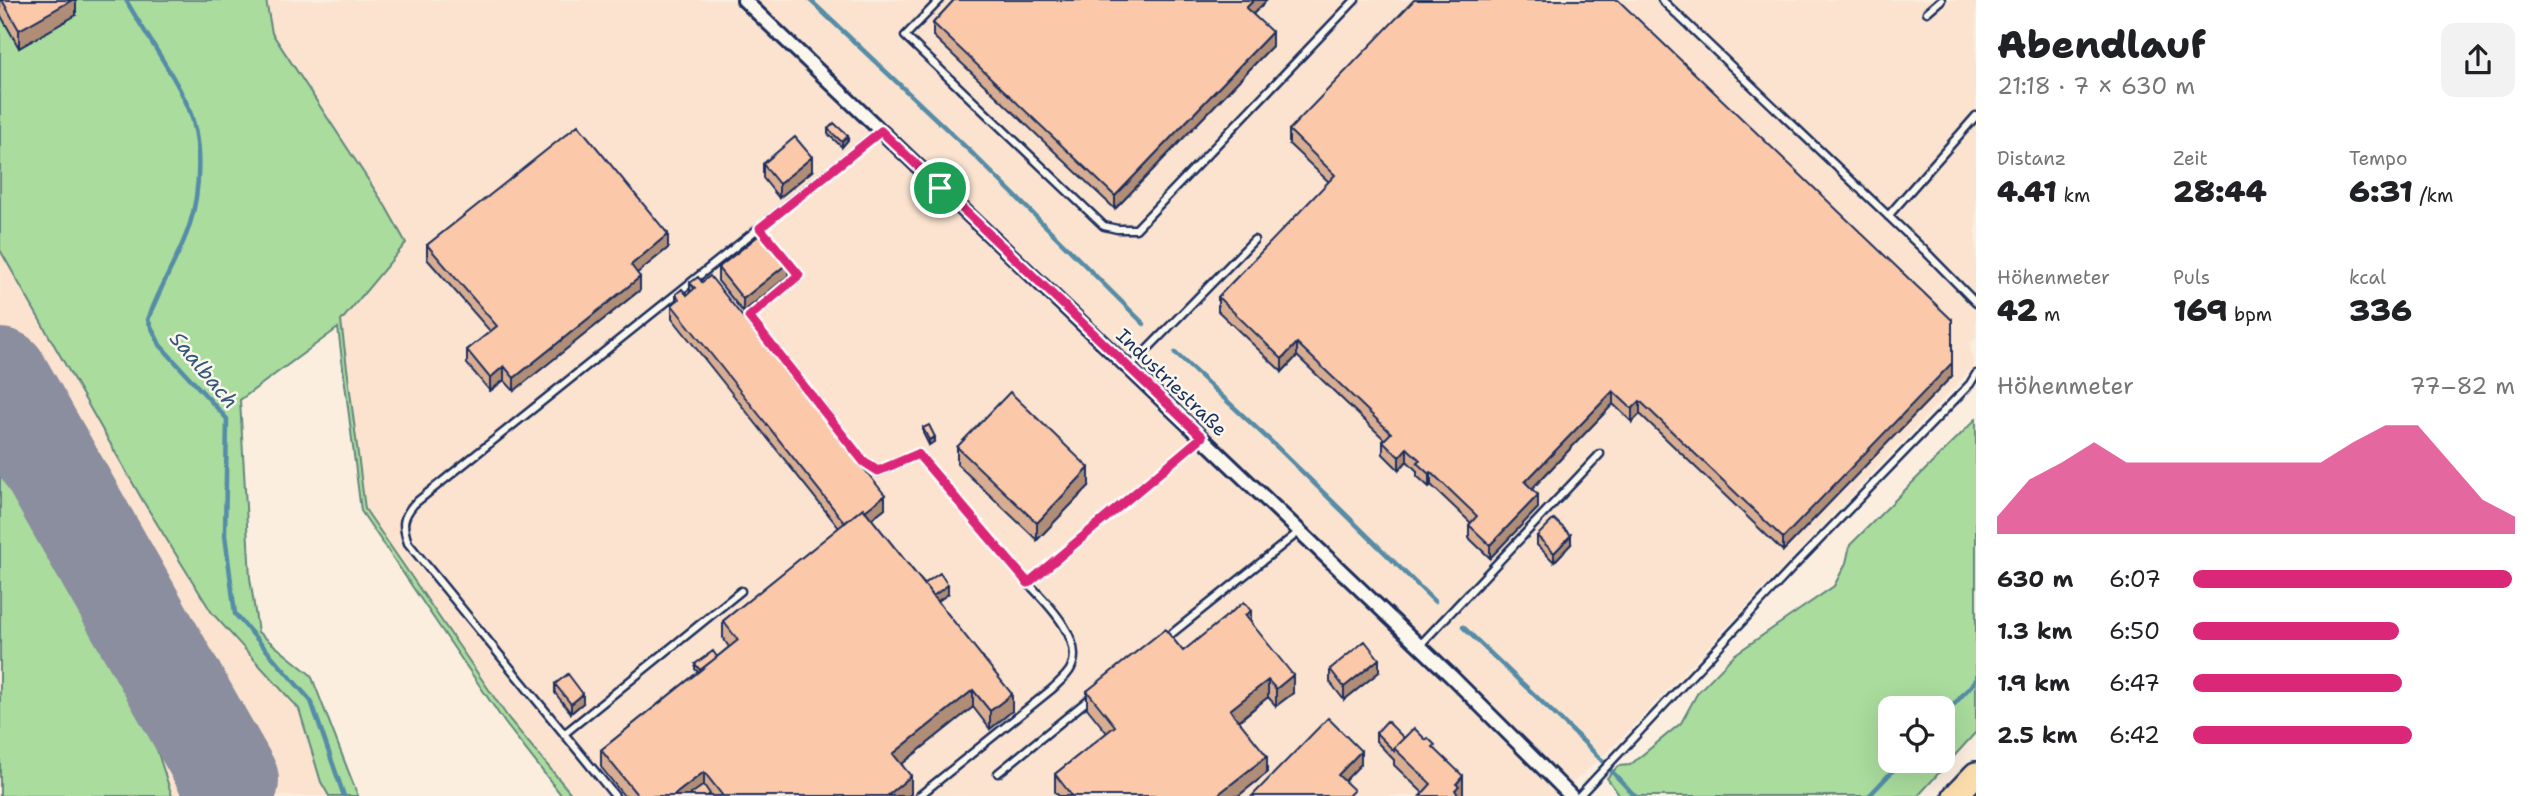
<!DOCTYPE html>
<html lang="de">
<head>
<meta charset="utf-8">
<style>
  :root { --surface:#fff; --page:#f2f2f2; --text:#202124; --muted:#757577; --accent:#db2777 }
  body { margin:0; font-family:"Shantell Sans",sans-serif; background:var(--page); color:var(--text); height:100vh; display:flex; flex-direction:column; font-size:26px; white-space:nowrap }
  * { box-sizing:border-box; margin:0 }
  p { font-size:23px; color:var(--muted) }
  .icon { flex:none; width:38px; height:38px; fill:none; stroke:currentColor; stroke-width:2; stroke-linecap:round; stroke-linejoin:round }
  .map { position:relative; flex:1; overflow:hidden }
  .sheet { display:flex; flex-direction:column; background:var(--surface); width:560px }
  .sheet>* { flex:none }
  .controls { position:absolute; left:1878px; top:696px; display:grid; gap:14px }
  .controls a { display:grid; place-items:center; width:77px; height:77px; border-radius:14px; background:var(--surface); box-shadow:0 7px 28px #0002; font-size:35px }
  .pin { position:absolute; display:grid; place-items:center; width:60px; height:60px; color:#fff; margin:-30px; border:4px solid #fff; border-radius:50%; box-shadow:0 2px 7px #0007 }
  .round { display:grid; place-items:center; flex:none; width:74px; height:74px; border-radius:14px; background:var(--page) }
  .headline { display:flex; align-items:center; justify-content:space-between; height:119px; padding:0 21px }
  h1 { font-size:38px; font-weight:800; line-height:52px }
  .metrics { display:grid; grid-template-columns:repeat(3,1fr); gap:10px; height:119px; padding:7px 21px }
  .metrics div { display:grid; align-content:center }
  .metrics b { font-size:30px; font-weight:800 }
  .metrics small { font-size:19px; font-weight:400 }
  .metrics p { font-size:19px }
  .chart { height:196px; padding:14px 21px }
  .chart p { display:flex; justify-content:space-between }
  .chart svg { width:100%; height:126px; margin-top:7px; fill:var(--accent); opacity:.7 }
  ul { padding:0 21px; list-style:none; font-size:23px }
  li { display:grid; grid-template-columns:112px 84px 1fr; align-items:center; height:52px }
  li i { height:18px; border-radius:9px; background:var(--accent) }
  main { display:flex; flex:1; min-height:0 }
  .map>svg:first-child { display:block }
  .built { fill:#fbe3cf }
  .green { fill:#a9dc9d; stroke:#62867e; stroke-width:2; fill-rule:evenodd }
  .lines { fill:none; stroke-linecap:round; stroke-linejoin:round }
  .stream { stroke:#558ca7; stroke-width:4.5 }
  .runway { stroke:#8b8e9e; stroke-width:98 }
  .service-casing { stroke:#1b2f5e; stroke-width:11 }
  .minor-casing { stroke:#1b2f5e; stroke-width:18 }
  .motorway-casing { stroke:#1b2f5e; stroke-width:28 }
  .service { stroke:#fbf7ec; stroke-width:6 }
  .minor { stroke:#fbf7ec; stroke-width:12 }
  .motorway { stroke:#faddab; stroke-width:23 }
  .wall { fill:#d8ad92; stroke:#1b2f5e; stroke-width:2 }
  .shaded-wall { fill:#b08d77; stroke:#1b2f5e; stroke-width:2 }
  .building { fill:#fbc9aa; stroke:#1b2f5e; stroke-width:2 }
  .route-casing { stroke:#fff; stroke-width:14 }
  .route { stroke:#db2777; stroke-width:9 }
  .labels { text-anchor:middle; stroke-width:5; stroke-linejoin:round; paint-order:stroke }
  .street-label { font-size:19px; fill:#1b2f5e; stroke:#fbf7ec }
  .water-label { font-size:21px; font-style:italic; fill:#33567c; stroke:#fbf7ec }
</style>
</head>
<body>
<main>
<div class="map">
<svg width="1976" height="796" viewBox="0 0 1976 796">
  <rect width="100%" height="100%" fill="#fbeedf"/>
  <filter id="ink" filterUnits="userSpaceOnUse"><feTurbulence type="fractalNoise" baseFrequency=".0143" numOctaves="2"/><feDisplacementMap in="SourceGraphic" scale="14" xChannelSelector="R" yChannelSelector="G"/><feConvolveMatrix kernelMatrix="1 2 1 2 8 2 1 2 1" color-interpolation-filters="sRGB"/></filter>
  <g filter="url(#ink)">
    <path class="built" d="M266,0H1976V338L1970,344L1974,366L1615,745L1558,796H573L509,719L364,509L341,321L406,243L386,207L272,33Z
      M0,250L143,501L212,613L299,709L321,782L329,796H172L148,722L0,469Z"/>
    <path class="green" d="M0,0H266L272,33L386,207L406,243L341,321L365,509L509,719L573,796H562L505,723L361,511L338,328L240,400L250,578L258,632L311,675L358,796H329L321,782L299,709L212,613L143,501L0,250Z
      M1976,419V732L1918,796H1620L1607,778L1618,766L1630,765L1681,723L1698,692L1734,655L1834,586L1846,563L1850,545ZM1890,709H1942V761H1890Z
      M0,469L148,722L172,796H0Z"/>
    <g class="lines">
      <path class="stream" d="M126,0C145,34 169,66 186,102C203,138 201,190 189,227C178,259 159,288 148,320L160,345L227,419L225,535L235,614L311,701L344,796
        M810,0L974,155L1144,324
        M1175,353L1277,447L1435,602
        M1463,627L1587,745L1635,796
        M1942,718L1976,680
        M1869,796L1902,761"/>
      <path class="runway" d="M0,377L230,781"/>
      <g class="service-casing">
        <path id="service" d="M940,0L905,36L1104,226L1117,229H1136L1355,0
          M1662,0L1924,250L1976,303
          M1927,12L1941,0
          M1888,216L1976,116
          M767,237L799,275L749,317L864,462L878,472L918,454L1028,583
          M1129,368L1254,240
          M1165,639L1300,531
          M1420,645L1600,454
          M564,734L741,591
          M998,773L1093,696
          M615,796L408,543C402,525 402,518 414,504L880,131
          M919,796L1052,689C1058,683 1068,675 1071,668C1085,640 1046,602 1028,583L1201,438
          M1579,796L1796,564L1970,384L1976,374"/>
      </g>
      <g class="minor-casing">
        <path id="minor" d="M744,0L1451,676L1571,796"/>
      </g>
      <g class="motorway-casing">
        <path id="motorway" d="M1955,796L1976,774"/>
      </g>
      <use href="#service" class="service"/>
      <use href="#minor" class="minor"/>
      <use href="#motorway" class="motorway"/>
    </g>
    <path class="wall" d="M0,0H76V15L19,48L0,14Z
      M954,0H1267L1253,14L1272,46L1115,209L933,36V23Z
      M828,129L848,140L842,147L828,134Z
      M1289,130L1952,376L1783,551L1640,414L1632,422L1613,404L1532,489L1538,508L1490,558L1469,538V525L1471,523L1431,485L1429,487L1417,476V471L1407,461L1399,470L1383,454V441L1384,439L1297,356L1282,372L1218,311V297L1329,182L1289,144Z
      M763,164L812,171L779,198L763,178Z
      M427,245L668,248L637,273L640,290L514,391L504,380L490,391L467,364V350L491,332L427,259Z
      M718,268L788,276L743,312L718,281Z
      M690,283L885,508L871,519L924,584L948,594L938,601L1012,711L990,729L973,707L902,764L911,794L908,796H624L601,767V750L698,672L695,669V664L717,657L729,647L723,638V621L839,528L672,318V305L676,302V294L687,295L690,292Z
      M923,428L935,441L929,445L923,433Z
      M957,447L1089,486L1037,540L957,464Z
      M1537,536L1571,544L1554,562L1537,545Z
      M1251,623L1293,693L1276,706L1268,697L1239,721L1267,773L1238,796H1059L1055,792V774L1107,733L1087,708V691Z
      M1330,669L1379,672L1344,700L1330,682Z
      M555,684L583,703L571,713L555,693Z
      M1376,733L1404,738L1435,749L1463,794L1461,796L1423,793L1394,765V760L1376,741Z"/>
    <path class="shaded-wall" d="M72,0H76V15L19,48V30Z
      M1254,0H1267L1246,21V8Z
      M1272,32V46L1115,209V196Z
      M848,136V140L842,147V142Z
      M812,157V171L779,198V184Z
      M668,234V248L631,278V265Z
      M788,263V276L743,312V299Z
      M640,277V290L514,391V378Z
      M1952,320V376L1783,551V538Z
      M1297,343V356L1282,372V359Z
      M504,366V380L490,391V378Z
      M1613,391V404L1525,496V482Z
      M1640,401V414L1632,422V409Z
      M935,437V441L929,445V440Z
      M1407,448V461L1399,470V457Z
      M1089,468V486L1037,540V523Z
      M1431,472V485L1429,487V474Z
      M885,495V508L847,538V525Z
      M1538,495V508L1490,558V545Z
      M1571,535V544L1554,562V553Z
      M948,585V594L932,605V596Z
      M1251,611V628L1245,615Z
      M1379,659V672L1344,700V687Z
      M1293,675V693L1276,706V689Z
      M1268,680V697L1230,727V710Z
      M973,690V707L893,771V754Z
      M583,694V703L571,713V704Z
      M1012,694V711L990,729V711Z
      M1361,751V764L1338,788V775Z
      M1267,756V773L1238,796H1216Z
      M704,772V789L691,794V796H673Z
      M911,776V794L908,796H887Z
      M1463,776V794L1461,796H1455L1456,784Z"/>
    <path class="building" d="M2,0H72L19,30Z
      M954,0H1254L1246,8L1272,32L1115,196L933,23Z
      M1414,0H1618L1952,320V363L1783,538L1640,401L1632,409L1613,391L1525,482L1538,495L1490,545L1469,525L1477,516L1431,472L1429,474L1417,463L1420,460L1407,448L1399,457L1383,441L1391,433L1297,343L1282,359L1218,297L1335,175L1289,130Z
      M834,123L848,136L842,142L828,129Z
      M578,125L668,234L631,265L640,277L514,378L504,366L490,378L467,350L497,326L427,245Z
      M795,137L812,157L779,184L763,164Z
      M763,232L788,263L743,299L718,268Z
      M710,276L885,495L865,511L863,508L845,523L672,305L679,299L676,294L682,289L687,295L695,288L690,283L698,277L702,282Z
      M1010,392L1089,468L1037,523L957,447Z
      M929,425L935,437L929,440L923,428Z
      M863,508L1012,694L990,711L973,690L893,754L911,776L887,796H723L704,772L673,796H638L601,750L738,640L723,621Z
      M1554,519L1571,535L1554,553L1537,536Z
      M940,573L948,585L933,596L924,584Z
      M1244,602L1251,611L1245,615L1293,675L1276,689L1268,680L1230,710L1267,756L1216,796H1072L1055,774L1115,726L1087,691L1165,629L1183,651Z
      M1365,641L1379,659L1344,687L1330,669Z
      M713,651L717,657L700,670L695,664Z
      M568,674L583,694L571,704L555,684Z
      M1328,718L1361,751L1338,775L1354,790L1348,796H1252Z
      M1387,721L1404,738L1394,748V751L1376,733Z
      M1414,728L1426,740L1428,738L1435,745L1433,747L1463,776L1456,784L1459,786L1455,790L1458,795V796H1420L1431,784L1394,748Z
      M704,785L710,794L707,796H692L691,794Z"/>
  </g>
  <g class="lines" filter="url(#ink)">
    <g class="route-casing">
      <path id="route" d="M881,131L1202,437L1028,583L918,454L878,471L864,462L749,317L799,275L760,228Z"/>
    </g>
    <use href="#route" class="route"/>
  </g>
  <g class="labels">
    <g class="street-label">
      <text transform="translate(1172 382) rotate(44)" y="7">Industriestraße</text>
    </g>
    <g class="water-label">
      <text transform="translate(204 370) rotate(50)" y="7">Saalbach</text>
    </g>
  </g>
</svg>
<div class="controls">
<a><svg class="icon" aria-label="locate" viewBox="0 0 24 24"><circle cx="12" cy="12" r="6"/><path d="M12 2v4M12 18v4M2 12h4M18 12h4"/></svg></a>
</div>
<div class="pin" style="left:940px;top:188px;background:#1e9e55"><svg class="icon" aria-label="arrive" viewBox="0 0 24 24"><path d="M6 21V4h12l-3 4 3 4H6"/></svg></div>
</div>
<section class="sheet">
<div class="headline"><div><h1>Abendlauf</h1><p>21:18 · 7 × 630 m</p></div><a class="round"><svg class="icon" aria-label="share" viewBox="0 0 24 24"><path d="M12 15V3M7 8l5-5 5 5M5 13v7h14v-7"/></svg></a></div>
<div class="metrics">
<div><p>Distanz</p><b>4.41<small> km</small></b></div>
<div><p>Zeit</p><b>28:44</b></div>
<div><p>Tempo</p><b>6:31<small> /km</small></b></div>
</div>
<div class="metrics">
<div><p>Höhenmeter</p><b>42<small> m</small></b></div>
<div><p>Puls</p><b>169<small> bpm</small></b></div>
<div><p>kcal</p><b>336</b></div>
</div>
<div class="chart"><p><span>Höhenmeter</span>77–82 m</p>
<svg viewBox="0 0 160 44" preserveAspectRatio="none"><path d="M0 44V38L10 25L20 19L30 12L40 19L50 19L60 19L70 19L80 19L90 19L100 19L110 12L120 6L130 6L140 19L150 32L160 38V44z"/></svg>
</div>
<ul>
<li><b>630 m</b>6:07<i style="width:99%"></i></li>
<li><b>1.3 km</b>6:50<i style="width:64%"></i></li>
<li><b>1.9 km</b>6:47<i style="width:65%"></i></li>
<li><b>2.5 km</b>6:42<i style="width:68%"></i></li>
</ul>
</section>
</main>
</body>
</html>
